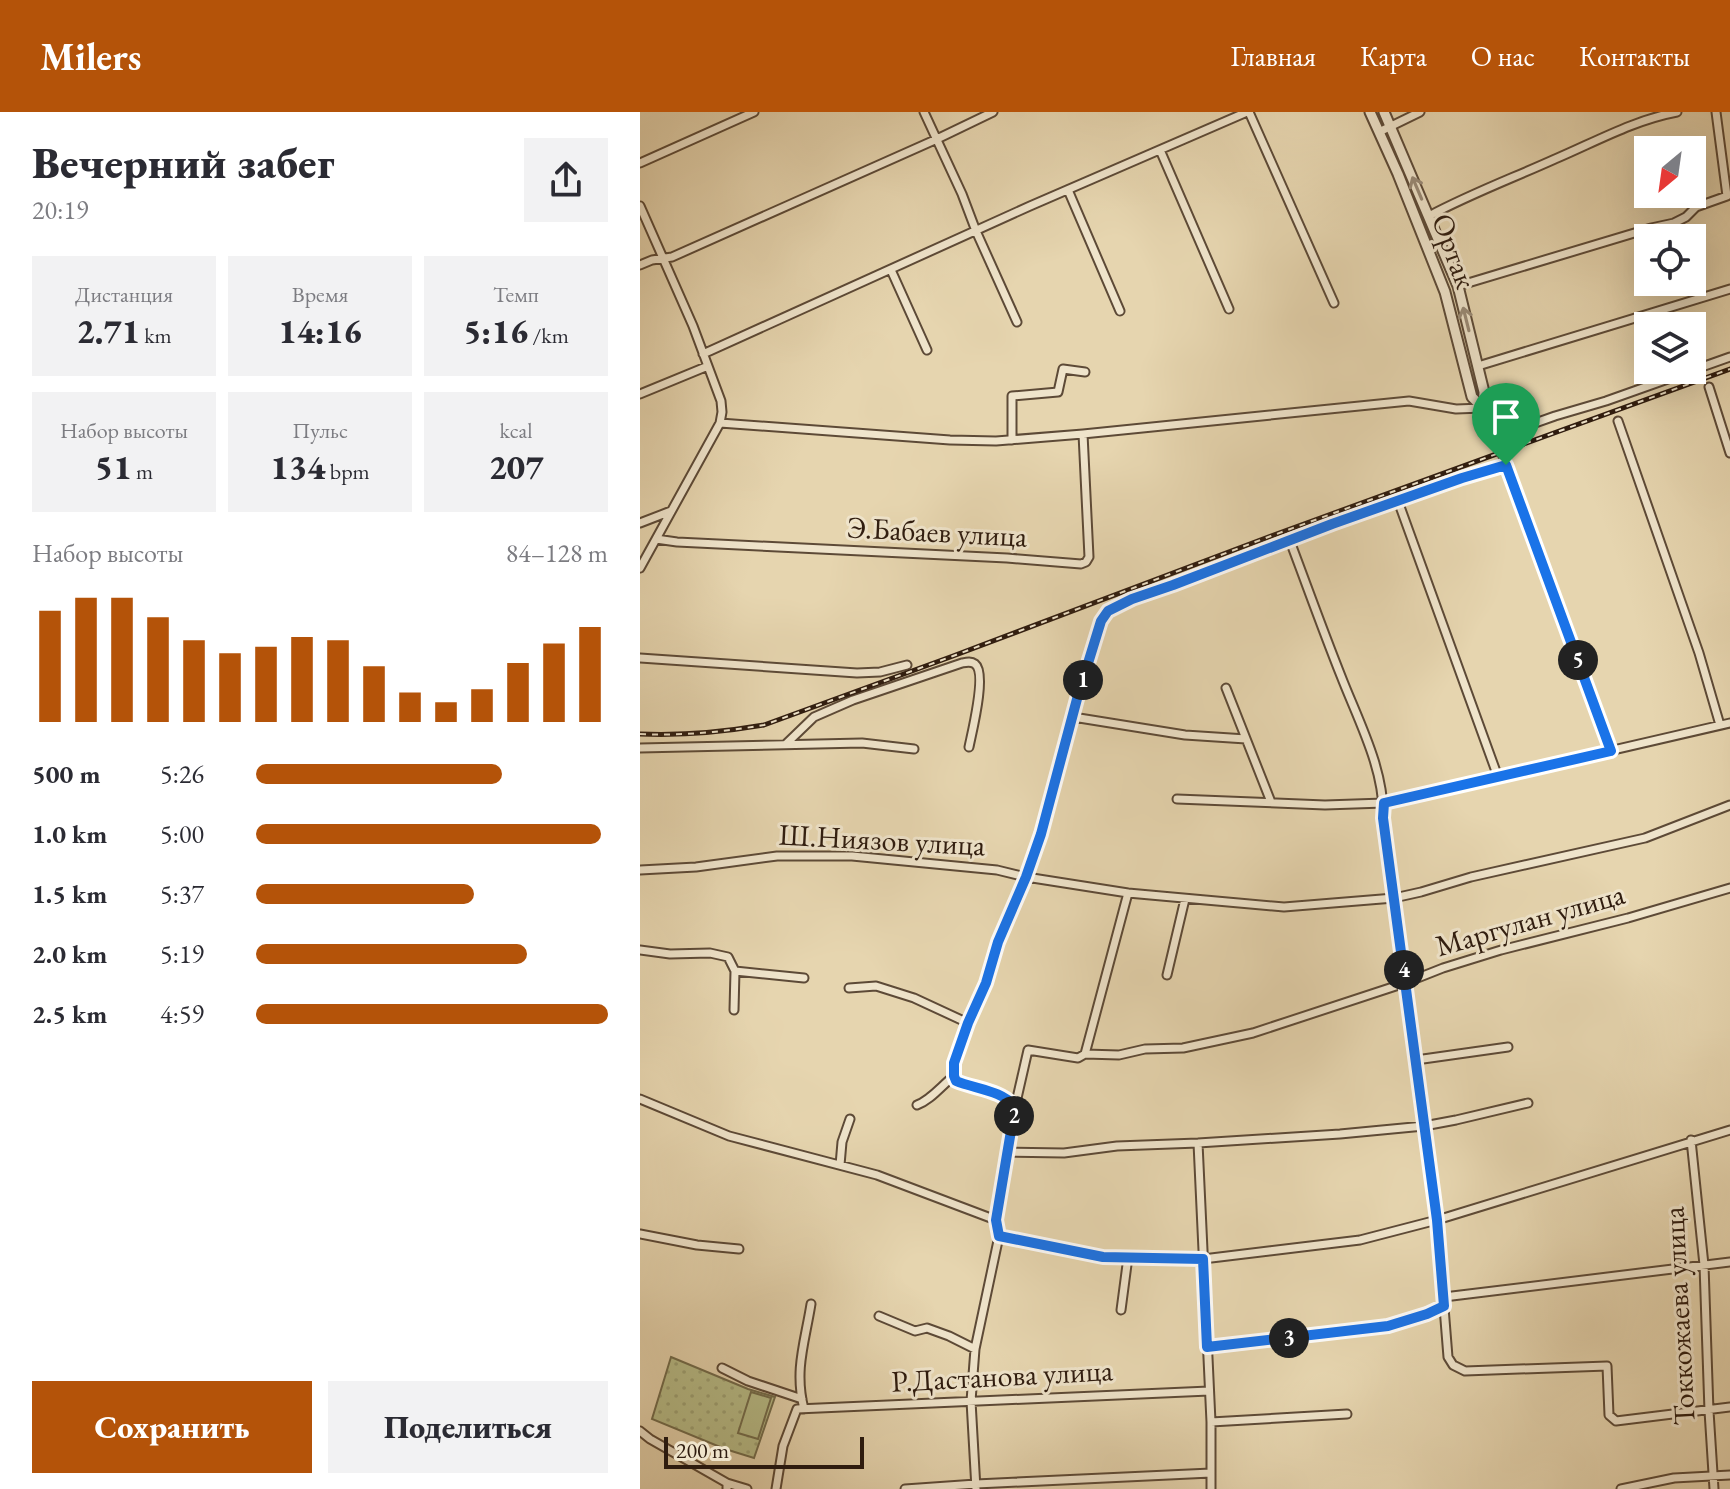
<!DOCTYPE html>
<html lang="ru">
<head>
<meta charset="utf-8">
<style>
  :root { --surface:#fff; --page:#f2f2f3; --text:#2b2b33; --muted:#7c7c81; --accent:#b45309 }
  body { margin:0; font-family:"EB Garamond",serif; background:var(--page); color:var(--text); height:100vh; display:flex; flex-direction:column; font-size:30px; white-space:nowrap }
  * { box-sizing:border-box; margin:0 }
  p { font-size:26px; color:var(--muted) }
  .icon { flex:none; width:44px; height:44px; fill:none; stroke:currentColor; stroke-width:2; stroke-linecap:round; stroke-linejoin:round }
  .map { position:relative; flex:1; overflow:hidden }
  .drawer { display:flex; flex-direction:column; background:var(--surface); width:640px }
  .drawer>* { flex:none }
  .needle { width:52px; rotate:209deg }
  .buttons { position:absolute; left:994px; top:24px; display:grid; gap:16px }
  .buttons a { display:grid; place-items:center; width:72px; height:72px; border-radius:0px; background:var(--surface); box-shadow:0 8px 32px #0002; font-size:40px }
  .scale { position:absolute; left:24px; bottom:20px; width:200px; box-sizing:border-box; padding-left:8px; border:4px solid #2f1c0f; border-top:0; font-size:22px; line-height:28px; white-space:nowrap; color:#2f1c0f; -webkit-text-stroke:6px #efe4cb; paint-order:stroke }
  .pin { position:absolute; display:grid; place-items:center; width:68px; height:68px; color:#fff; margin:-82px -34px; border-radius:50% 50% 50% 0; rotate:-45deg; box-shadow:0 0 8px #0007 }
  .pin .icon { rotate:45deg }
  .km { position:absolute; width:40px; height:40px; margin:-20px; border-radius:50%; background:#222; color:#fff; font-size:22px; line-height:40px; text-align:center }
  .round { display:grid; place-items:center; flex:none; width:84px; height:84px; border-radius:0px; background:var(--page) }
  .headline { display:flex; align-items:center; justify-content:space-between; height:136px; padding:0 32px }
  h1 { font-size:44px; font-weight:800; line-height:60px }
  .figures { display:grid; grid-template-columns:repeat(3,1fr); gap:12px; height:136px; padding:8px 32px }
  .figures div { display:grid; align-content:center; border-radius:0px; background:var(--page); text-align:center }
  .figures b { font-size:34px; font-weight:800 }
  .figures small { font-size:22px; font-weight:400 }
  .figures p { font-size:22px }
  .chart { height:224px; padding:16px 32px }
  .chart p { display:flex; justify-content:space-between }
  .chart svg { width:100%; height:144px; margin-top:8px; stroke:var(--accent); stroke-width:6 }
  .button { display:flex; gap:16px; margin-top:auto; padding:16px 32px }
  .button a { flex:1; height:92px; border-radius:0px; background:var(--accent); color:#fff; font-size:32px; font-weight:800; line-height:92px; text-align:center }
  .button a+a { background:var(--page); color:var(--text) }
  ul { padding:0 32px; list-style:none; font-size:26px }
  li { display:grid; grid-template-columns:128px 96px 1fr; align-items:center; height:60px }
  li i { height:20px; border-radius:10px; background:var(--accent) }
  header { display:flex; align-items:center; gap:48px; box-sizing:border-box; height:112px; padding:0 40px; background:var(--accent); color:#fff }
  header strong { font-size:38px }
  nav { display:flex; gap:44px; margin-inline-start:auto; font-size:28px }
  main { display:flex; flex:1; min-height:0 }
  .map>svg:first-child { display:block }
  .grass { fill:url(#grass-dots); stroke:#736c4c; stroke-width:2 }
  .pitch { fill:#b7bd89; stroke:#736c4c; stroke-width:2 }
  .lines { fill:none; stroke-linecap:round; stroke-linejoin:round }
  .minor-casing { stroke:#5d4a37; stroke-width:11 }
  .tertiary-casing { stroke:#5d4a37; stroke-width:13 }
  .minor { stroke:#efe4cb; stroke-width:7 }
  .tertiary { stroke:#efe4cb; stroke-width:9 }
  .rail-casing { stroke:#2f1c0f; stroke-width:5 }
  .rail { stroke:#efe4cb; stroke-width:2; stroke-dasharray:6; stroke-linecap:butt }
  .oneway { stroke:#998a76 }
  .route-casing { stroke:#fff; stroke-width:16 }
  .route { stroke:#1a73e8; stroke-width:10 }
  .labels { text-anchor:middle; stroke-width:6; stroke-linejoin:round; paint-order:stroke }
  .street-label { font-size:30px; fill:#2f1c0f; stroke:#efe4cb }
</style>
</head>
<body>
<header>
<strong>Milers</strong>
<nav><a>Главная</a><a>Карта</a><a>О нас</a><a>Контакты</a></nav>
</header>
<main>
<section class="drawer">
<div class="headline"><div><h1>Вечерний забег</h1><p>20:19</p></div><a class="round"><svg class="icon" aria-label="share" viewBox="0 0 24 24"><path d="M12 15V3M7 8l5-5 5 5M5 13v7h14v-7"/></svg></a></div>
<div class="figures">
<div><p>Дистанция</p><b>2.71<small> km</small></b></div>
<div><p>Время</p><b>14:16</b></div>
<div><p>Темп</p><b>5:16<small> /km</small></b></div>
</div>
<div class="figures">
<div><p>Набор высоты</p><b>51<small> m</small></b></div>
<div><p>Пульс</p><b>134<small> bpm</small></b></div>
<div><p>kcal</p><b>207</b></div>
</div>
<div class="chart"><p><span>Набор высоты</span>84–128 m</p>
<svg viewBox="0 0 160 44" preserveAspectRatio="none"><path d="M5 44V10M15 44V6M25 44V6M35 44V12M45 44V19M55 44V23M65 44V21M75 44V18M85 44V19M95 44V27M105 44V35M115 44V38M125 44V34M135 44V26M145 44V20M155 44V15"/></svg>
</div>
<ul>
<li><b>500 m</b>5:26<i style="width:70%"></i></li>
<li><b>1.0 km</b>5:00<i style="width:98%"></i></li>
<li><b>1.5 km</b>5:37<i style="width:62%"></i></li>
<li><b>2.0 km</b>5:19<i style="width:77%"></i></li>
<li><b>2.5 km</b>4:59<i style="width:100%"></i></li>
</ul>
<div class="button"><a>Сохранить</a><a>Поделиться</a></div>
</section>
<div class="map">
<svg width="1090" height="1377" viewBox="0 0 1090 1377">
  <defs>
    <pattern id="grass-dots" width="8" height="8" patternUnits="userSpaceOnUse" patternTransform="scale(2)"><rect width="8" height="8" fill="#b7bd89"/><path d="M2 2h.1M6 6h.1" fill="none" stroke="#9ea275" stroke-width="1.8" stroke-linecap="round"/></pattern>
  </defs>
  <rect width="100%" height="100%" fill="#e6d5af"/>
  <filter id="stains"><feTurbulence type="fractalNoise" baseFrequency=".0025" numOctaves="4"/><feColorMatrix values="0 0 0 0 .2 0 0 0 0 .09 0 0 0 0 .02 0 0 0 .5 -.17"/></filter>
  <radialGradient id="worn" r=".72"><stop offset=".6" stop-color="#630" stop-opacity="0"/><stop offset="1" stop-color="#630" stop-opacity=".3"/></radialGradient>
  <path class="grass" d="M31,1245L108,1277L135,1285L114,1346L85,1337L12,1307Z"/>
  <path class="pitch" d="M111,1280L131,1286L118,1327L98,1321Z"/>
  <g class="lines">
    <g class="minor-casing">
      <path id="minor" d="M284,0L322,82L336,119L377,210
        M609,0L694,191
        M739,20L780,0
        M520,38L589,197
        M0,51L114,0
        M428,78L480,199
        M0,94L53,214L81,289L82,300L80,311L0,456
        M789,104C830,82 873,66 915,47C955,30 994,8 1037,0
        M0,153L12,148L32,145L297,27L353,0
        M251,158L287,238
        M818,174L1011,116L1034,111L1046,105L1056,95L1087,84L1076,0
        M63,242L390,94L607,0
        M838,254L1090,177
        M1069,275L1090,341
        M0,282L68,254
        M978,309L1059,541L1080,613
        M80,311L310,328L356,329L443,322L769,289L816,297L843,296L856,325L971,639
        M856,325L915,304L966,289L1090,245
        M372,328V284L418,280L423,257L445,260
        M866,353L822,366L692,412L533,473L492,487L468,499L461,509L437,587L401,722L386,765L488,781L644,795L754,786L781,780L831,765L1005,726L1090,693
        M758,389L858,665
        M0,411L31,399
        M16,427L37,430L367,446L441,452L446,450L449,445L443,322
        M650,429C667,474 683,519 701,564C718,608 745,658 743,706L797,1108L808,1245L813,1253L825,1259L967,1254L969,1303L976,1309L1090,1295
        M0,546L217,561L240,560L267,553
        M586,576L631,690
        M433,605L545,623L606,627
        M146,632L174,605L213,588L322,551C327,550 331,549 335,552C347,561 332,620 329,635
        M0,636L222,631L274,637
        M537,687L685,693L744,691L1090,611
        M0,758L56,755L137,744H212L357,758L386,765L358,830L346,871L328,911L314,951V964L316,969C335,977 362,978 375,995L356,1108L237,1063L89,1024L0,987
        M0,838L30,842L70,841L88,845L95,859L164,866
        M527,863L545,787
        M209,876L236,874L274,886L328,911
        M94,898L95,859
        M445,942L488,781
        M776,948L868,935
        M277,993C291,988 302,973 314,964
        M375,995L388,938L438,946L445,942L479,943L505,937L543,936L613,921L765,871L803,856L861,838L988,806L1090,776
        M1051,1028L1064,1153L1069,1299L1074,1377
        M558,1031L571,1310V1377
        M368,1040L424,1041L477,1034L558,1031L700,1022L784,1014L816,1008L888,991
        M200,1053L202,1030L210,1007
        M0,1122L57,1133L99,1137
        M359,1124L463,1145L563,1147L720,1128L797,1108L1090,1018
        M804,1185L1090,1150
        M481,1198L488,1145
        M239,1204L275,1219L287,1216L309,1224L335,1237
        M567,1235L748,1214L787,1202L804,1194
        M82,1256L108,1269L162,1287
        M164,1297C154,1258 165,1230 171,1192
        M571,1310L707,1302
        M0,1319L10,1327L87,1371V1377
        M87,1371L107,1377
        M136,1377L143,1334L157,1297L569,1279
        M265,1377L336,1372L571,1361
        M336,1377L331,1289L335,1237L359,1124L356,1108
        M981,1377L1034,1366L1090,1363"/>
    </g>
    <g class="tertiary-casing">
      <path id="tertiary" d="M730,0L758,62L805,180L832,285L843,296
        M744,0L818,174L844,280L843,296"/>
    </g>
    <use href="#minor" class="minor"/>
    <use href="#tertiary" class="tertiary"/>
    <g class="rail-casing">
      <path id="rail" d="M0,622C42,624 83,620 124,613L313,544L631,424L1090,257"/>
    </g>
    <use href="#rail" class="rail"/>
  </g>
  <defs><path id="oneway-shaft" d="M-6 0H5M1.5-3L5.5 0L1.5 3" fill="none" stroke-width="1.6" stroke-linecap="round" stroke-linejoin="round" transform="scale(2)"/></defs>
  <g class="oneway">
    <use href="#oneway-shaft" transform="translate(777 76) rotate(-113)"/>
    <use href="#oneway-shaft" transform="translate(826 207) rotate(-104)"/>
  </g>
  <g class="lines">
    <g class="route-casing">
      <path id="route" d="M866,353L971,639L744,691L743,706L797,1108L804,1194L787,1202L748,1214L567,1235L563,1147L463,1145L359,1124L356,1108L375,995C362,978 335,977 316,969L314,964V951L328,911L346,871L358,830L386,765L401,722L437,587L461,509L468,499L492,487L533,473L692,412L822,366Z"/>
    </g>
    <use href="#route" class="route"/>
  </g>
  <g class="labels">
    <g class="street-label">
      <text transform="translate(814 139) rotate(70)" y="10">Ортак</text>
      <text transform="translate(297 420) rotate(3)" y="10">Э.Бабаев улица</text>
      <text transform="translate(242 728) rotate(3)" y="10">Ш.Ниязов улица</text>
      <text transform="translate(890 808) rotate(-16)" y="10">Маргулан улица</text>
      <text transform="translate(1039 1204) rotate(-93)" y="10">Токкожаева улица</text>
      <text transform="translate(362 1264) rotate(-3)" y="10">Р.Дастанова улица</text>
    </g>
  </g>
  <rect width="100%" height="100%" filter="url(#stains)"/>
  <rect width="100%" height="100%" fill="url(#worn)"/>
</svg>
<div class="buttons">
<a><svg class="needle" viewBox="-14 -14 28 28"><path d="M0-13l5 13h-10z" fill="#e53935"/><path d="M0 13l5-13h-10z" fill="#7c7c81"/></svg></a>
<a><svg class="icon" aria-label="locate" viewBox="0 0 24 24"><circle cx="12" cy="12" r="6"/><path d="M12 2v4M12 18v4M2 12h4M18 12h4"/></svg></a>
<a><svg class="icon" aria-label="layers" viewBox="0 0 24 24"><path d="M12 4l9 5-9 5-9-5zM3 14l9 5 9-5"/></svg></a>
</div>
<div class="scale">200 m</div>
<div class="pin" style="left:866px;top:353px;background:#1e9e55"><svg class="icon" aria-label="arrive" viewBox="0 0 24 24"><path d="M6 21V4h12l-3 4 3 4H6"/></svg></div>
<b class="km" style="left:443px;top:568px">1</b>
<b class="km" style="left:374px;top:1004px">2</b>
<b class="km" style="left:649px;top:1226px">3</b>
<b class="km" style="left:764px;top:858px">4</b>
<b class="km" style="left:938px;top:548px">5</b>
</div>
</main>
</body>
</html>
